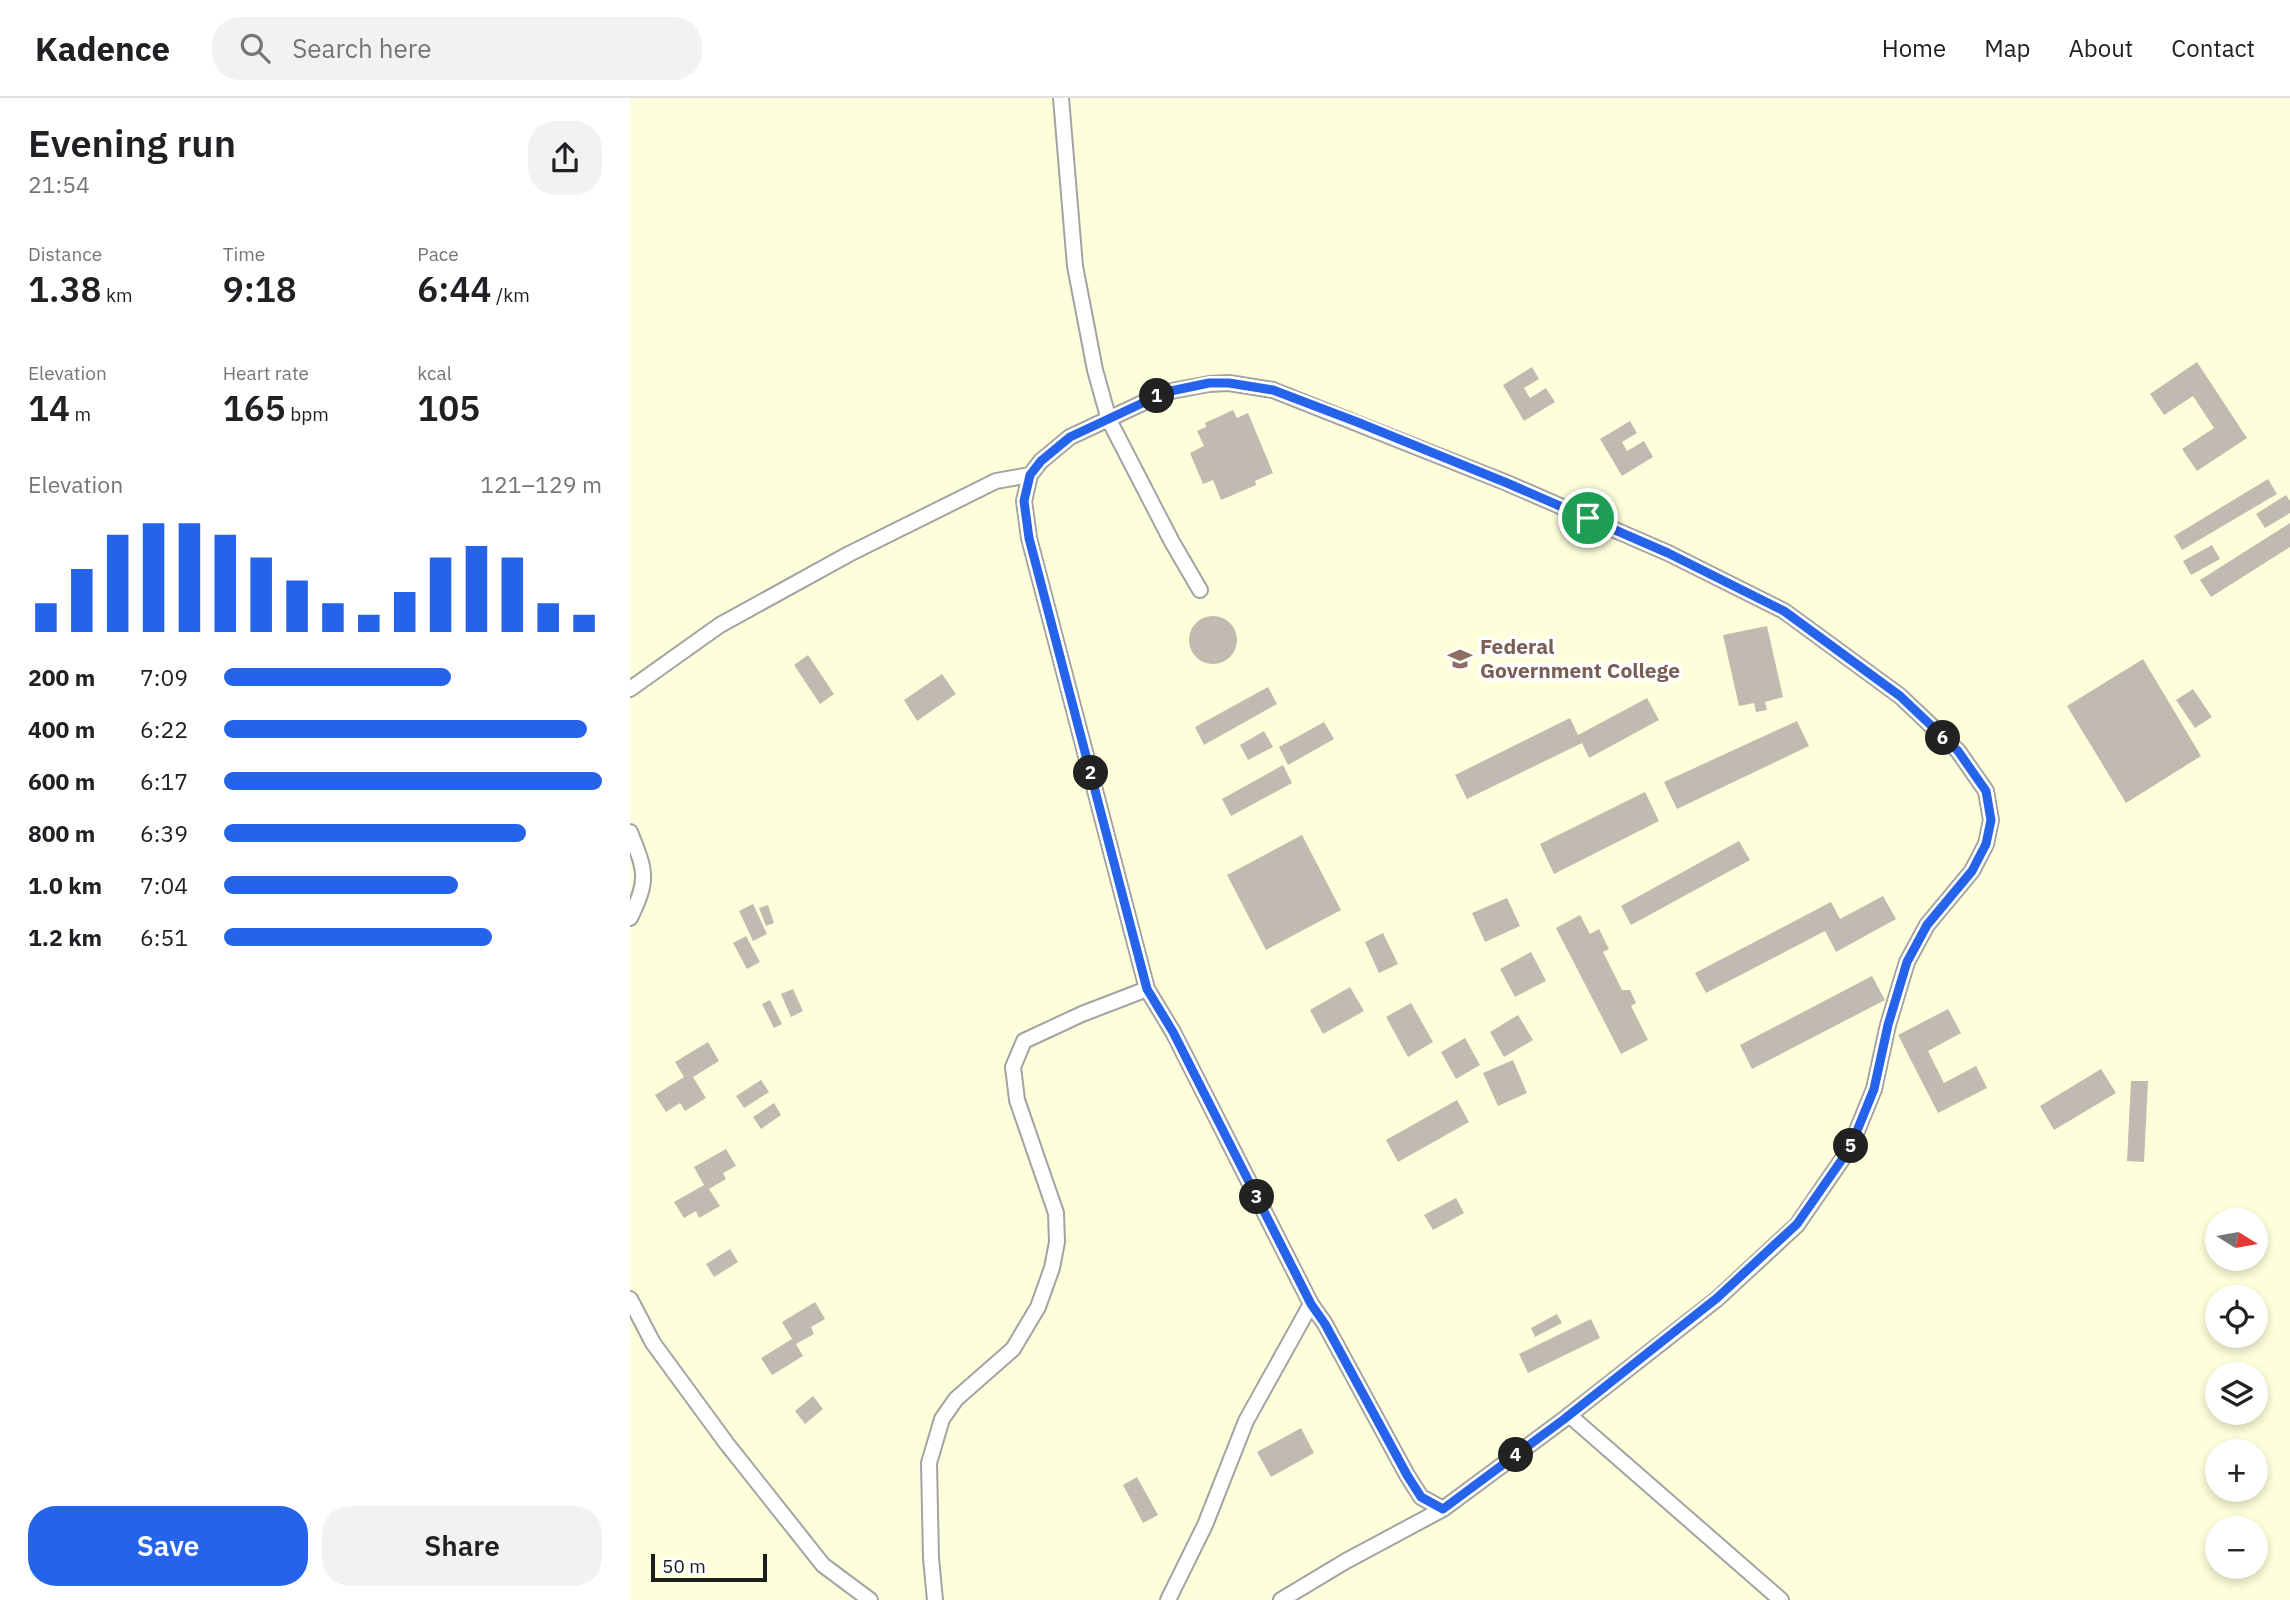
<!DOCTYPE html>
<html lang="en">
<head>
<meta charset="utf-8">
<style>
  :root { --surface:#fff; --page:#f2f2f2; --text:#202124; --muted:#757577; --line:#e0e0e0; --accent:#2563eb }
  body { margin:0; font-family:"IBM Plex Sans",sans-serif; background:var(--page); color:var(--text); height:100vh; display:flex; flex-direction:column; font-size:26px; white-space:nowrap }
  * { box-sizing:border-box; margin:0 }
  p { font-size:23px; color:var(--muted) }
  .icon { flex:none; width:38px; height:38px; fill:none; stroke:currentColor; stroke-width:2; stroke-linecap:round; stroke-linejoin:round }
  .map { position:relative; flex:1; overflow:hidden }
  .sheet { display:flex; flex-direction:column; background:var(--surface); width:630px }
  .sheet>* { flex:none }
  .needle { width:46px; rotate:101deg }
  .buttons { position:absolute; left:1575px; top:1110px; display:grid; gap:14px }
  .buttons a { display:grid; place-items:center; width:63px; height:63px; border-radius:50%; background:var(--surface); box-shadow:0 4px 10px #0003; font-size:35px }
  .scale { position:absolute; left:21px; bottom:18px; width:116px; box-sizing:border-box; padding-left:7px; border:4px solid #1c1c1c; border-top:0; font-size:19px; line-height:24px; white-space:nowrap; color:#1c1c1c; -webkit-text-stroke:5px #fff; paint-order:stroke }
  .pin { position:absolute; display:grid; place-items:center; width:60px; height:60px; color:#fff; margin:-30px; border:4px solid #fff; border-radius:50%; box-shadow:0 2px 7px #0007 }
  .km { position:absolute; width:35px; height:35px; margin:-18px; border-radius:50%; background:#222; color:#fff; font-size:19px; line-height:35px; text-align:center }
  .round { display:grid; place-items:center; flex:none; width:74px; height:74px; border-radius:28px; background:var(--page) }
  .head { display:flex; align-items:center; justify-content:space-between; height:119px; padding:0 28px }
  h1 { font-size:38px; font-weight:600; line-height:52px }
  .stats { display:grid; grid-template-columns:repeat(3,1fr); gap:10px; height:119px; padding:7px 28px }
  .stats div { display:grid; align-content:center }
  .stats b { font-size:35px; font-weight:600 }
  .stats small { font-size:19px; font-weight:400 }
  .stats p { font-size:19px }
  .chart { height:196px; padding:14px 28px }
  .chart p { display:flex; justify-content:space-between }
  .chart svg { width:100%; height:126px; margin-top:7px; stroke:var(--accent); stroke-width:6 }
  .button { display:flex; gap:14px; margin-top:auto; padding:14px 28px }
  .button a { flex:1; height:80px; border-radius:28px; background:var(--accent); color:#fff; font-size:28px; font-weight:600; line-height:80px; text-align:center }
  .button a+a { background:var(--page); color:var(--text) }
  ul { padding:0 28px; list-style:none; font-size:23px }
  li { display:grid; grid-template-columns:112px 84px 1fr; align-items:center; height:52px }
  li i { height:18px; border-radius:9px; background:var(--accent) }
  header { display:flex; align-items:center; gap:42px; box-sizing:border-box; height:98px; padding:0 35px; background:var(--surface); border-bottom:2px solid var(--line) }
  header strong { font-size:33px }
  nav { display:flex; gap:38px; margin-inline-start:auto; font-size:24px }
  .search { width:490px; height:63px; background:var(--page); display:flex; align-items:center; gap:18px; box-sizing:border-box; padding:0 24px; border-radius:28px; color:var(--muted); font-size:26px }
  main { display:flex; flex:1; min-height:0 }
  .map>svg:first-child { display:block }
  .education { fill:#fdffda; fill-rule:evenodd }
  .building { fill:#c2bab1 }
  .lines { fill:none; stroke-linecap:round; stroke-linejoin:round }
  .minor-casing { stroke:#a3a3a3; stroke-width:18 }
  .minor { stroke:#fff; stroke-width:14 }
  .route-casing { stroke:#fff; stroke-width:14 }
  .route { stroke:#2563eb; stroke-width:9 }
  .labels { text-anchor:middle; stroke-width:7; stroke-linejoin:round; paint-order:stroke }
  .education-label { font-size:21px; font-weight:bold; fill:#785e54; stroke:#fff; text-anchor:start }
</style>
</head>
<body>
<header>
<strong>Kadence</strong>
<div class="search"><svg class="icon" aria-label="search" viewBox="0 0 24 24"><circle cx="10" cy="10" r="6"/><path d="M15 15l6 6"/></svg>Search here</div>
<nav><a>Home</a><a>Map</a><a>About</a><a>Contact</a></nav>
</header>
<main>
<section class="sheet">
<div class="head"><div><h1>Evening run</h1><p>21:54</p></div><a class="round"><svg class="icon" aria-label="share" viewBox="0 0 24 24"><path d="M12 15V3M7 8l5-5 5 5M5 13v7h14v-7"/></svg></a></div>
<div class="stats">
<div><p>Distance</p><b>1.38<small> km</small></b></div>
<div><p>Time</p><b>9:18</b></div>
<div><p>Pace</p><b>6:44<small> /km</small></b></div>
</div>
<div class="stats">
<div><p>Elevation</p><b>14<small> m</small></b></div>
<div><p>Heart rate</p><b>165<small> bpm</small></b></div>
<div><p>kcal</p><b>105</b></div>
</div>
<div class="chart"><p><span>Elevation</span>121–129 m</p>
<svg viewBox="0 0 160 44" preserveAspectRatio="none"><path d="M5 44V34M15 44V22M25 44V10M35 44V6M45 44V6M55 44V10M65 44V18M75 44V26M85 44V34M95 44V38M105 44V30M115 44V18M125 44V14M135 44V18M145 44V34M155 44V38"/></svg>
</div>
<ul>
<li><b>200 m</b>7:09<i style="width:60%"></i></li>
<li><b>400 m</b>6:22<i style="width:96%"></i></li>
<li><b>600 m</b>6:17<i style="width:100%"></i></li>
<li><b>800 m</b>6:39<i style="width:80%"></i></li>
<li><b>1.0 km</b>7:04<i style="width:62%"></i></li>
<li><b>1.2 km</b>6:51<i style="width:71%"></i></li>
</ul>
<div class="button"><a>Save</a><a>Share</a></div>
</section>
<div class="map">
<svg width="1660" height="1502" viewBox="0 0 1660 1502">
  <rect width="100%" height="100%" fill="#eeebe2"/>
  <path class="education" d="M0,0H1660V1502H0ZM1587,1122H1626V1160H1587ZM1587,1199H1626V1237H1587ZM1587,1276H1626V1314H1587ZM1587,1353H1626V1391H1587ZM1587,1430H1626V1468H1587Z"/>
  <path class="building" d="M1567,264L1617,340L1567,373L1552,351L1584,330L1563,298L1534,317L1520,296Z
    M902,269L909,281L894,290L900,300L916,290L925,304L894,323L873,287Z
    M603,312L607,320L618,315L643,375L625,383L626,387L591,402L583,382L573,386L560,355L574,348L567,333L576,329L575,325Z
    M1000,323L1007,335L992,344L997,353L1014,343L1023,359L992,378L970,341Z
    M1638,381L1647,396L1552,452L1544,438Z
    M1656,397L1660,403V415L1635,430L1626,416Z
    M1660,425V449L1581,499L1570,482Z
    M1582,447L1590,461L1561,477L1553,463Z
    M559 542a24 24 0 1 1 48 0a24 24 0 1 1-48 0Z
    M1137,528L1153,599L1135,604L1137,612L1126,614L1124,605L1109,608L1093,537Z
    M178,557L204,596L190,606L164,567Z
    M1513,561L1571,658L1496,705L1437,608Z
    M312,576L326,596L287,623L274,602Z
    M638,589L647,606L574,647L565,629Z
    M1563,591L1582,619L1565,630L1546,602Z
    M1017,600L1029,622L959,660L952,645L837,701L825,677L940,620L948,637Z
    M1167,623L1179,648L1047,711L1034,684Z
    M694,624L704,641L658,667L649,649Z
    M634,633L643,649L618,662L610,647Z
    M653,667L662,685L601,718L592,701Z
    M1015,694L1029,723L924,776L910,746Z
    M672,737L711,812L636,852L597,777Z
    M1109,743L1120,762L1001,827L991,808Z
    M1253,798L1266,821L1206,854L1195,833L1076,895L1065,875L1201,804L1210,821Z
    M877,800L890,828L855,844L842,815Z
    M123,806L137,836L123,843L109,813Z
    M138,807L144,825L136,828L129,810Z
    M950,817L960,836L969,831L979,851L973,854L992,892H1000L1006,905L1001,908L1018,942L991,956L926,830Z
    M753,835L768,866L749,875L735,844Z
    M116,838L130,864L117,871L103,845Z
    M901,854L916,883L885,899L870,871Z
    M1242,878L1255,902L1122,971L1110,947Z
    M720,889L734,913L693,936L680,912Z
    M163,891L173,913L161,919L151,896Z
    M140,902L152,926L144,930L132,906Z
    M781,905L803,944L778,959L756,919Z
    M1318,911L1331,935L1298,953L1314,985L1346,968L1357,990L1308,1015L1268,937Z
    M888,917L903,942L874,959L860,934Z
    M835,940L850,967L826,981L811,954Z
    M78,944L89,963L63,979L76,1000L55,1013L50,1005L36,1014L25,997L54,979L45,964Z
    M883,962L897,995L868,1008L853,975Z
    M1471,971L1486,995L1424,1032L1410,1008Z
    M131,982L139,994L114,1010L106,998Z
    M1501,983H1518L1514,1064L1497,1063Z
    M827,1002L839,1024L768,1064L756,1042Z
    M144,1005L151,1017L131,1031L123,1019Z
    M96,1051L106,1068L93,1075L96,1081L79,1091L90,1108L69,1120L66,1113L54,1120L44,1104L74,1087L64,1069Z
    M826,1100L834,1115L803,1132L794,1117Z
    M100,1151L108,1164L84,1179L76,1166Z
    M185,1204L195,1221L181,1229L184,1236L166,1246L173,1258L142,1277L131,1260L162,1241L152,1224Z
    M927,1216L932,1225L905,1239L901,1230Z
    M961,1221L970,1240L898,1275L889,1256Z
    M183,1298L193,1311L175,1326L165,1313Z
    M671,1330L684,1355L641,1379L627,1354Z
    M507,1379L528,1417L513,1425L493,1387Z"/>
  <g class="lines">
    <g class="minor-casing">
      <path id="minor" d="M431,0L445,168L465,272L479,322L542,444L570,492
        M0,591L90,527L219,456L366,383L400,377
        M0,734C16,774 19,781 0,820
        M0,1201L23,1245L97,1346L193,1467L240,1502
        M939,1317L1151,1502
        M305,1502L301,1460L299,1365L312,1321L326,1301L383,1251L408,1209L422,1170L427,1144L426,1115L387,1002L383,969L394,943L452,916L517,891
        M538,1502L575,1427L616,1323L681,1206
        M651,1502L716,1463L813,1411L933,1322L1087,1201L1167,1127L1220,1050L1244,991L1258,927L1277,864L1297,827L1342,773L1356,746L1361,722L1356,693L1328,653L1270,598L1154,513L1038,455L877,385L643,292L599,285L579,286L536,294L440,339L411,363L400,377L394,403L399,440L517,891L543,934L681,1206L695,1226L777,1377L791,1399L813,1411"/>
    </g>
    <use href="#minor" class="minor"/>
  </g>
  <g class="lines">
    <g class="route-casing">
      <path id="route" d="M579,285H599L643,292L727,324L877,385L1038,455L1154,513L1270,598L1328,653L1356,693L1361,722L1356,746L1342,773L1297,827L1277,864L1258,927L1244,991L1220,1050L1167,1126L1087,1200L933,1322L813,1411L791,1399L777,1377L695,1226L681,1206L543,934L517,891L399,440L394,403L400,377L411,363L440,339L536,294Z"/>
    </g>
    <use href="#route" class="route"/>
  </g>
  <defs>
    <g id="school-bare" transform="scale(1.89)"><path d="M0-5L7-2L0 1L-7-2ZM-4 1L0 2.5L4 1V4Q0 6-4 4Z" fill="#8d6e63" stroke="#fff" stroke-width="2.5" paint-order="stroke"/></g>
  </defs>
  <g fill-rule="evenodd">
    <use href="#school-bare" x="830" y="561"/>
  </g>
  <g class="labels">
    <g class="education-label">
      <text x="850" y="556">Federal<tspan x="850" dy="24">Government College</tspan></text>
    </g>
  </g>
</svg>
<div class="buttons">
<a><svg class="needle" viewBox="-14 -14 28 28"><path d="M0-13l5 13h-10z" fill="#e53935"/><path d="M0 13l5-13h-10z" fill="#757577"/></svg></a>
<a><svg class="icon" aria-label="locate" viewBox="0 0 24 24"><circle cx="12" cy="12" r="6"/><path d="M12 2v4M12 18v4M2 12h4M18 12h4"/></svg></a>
<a><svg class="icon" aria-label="layers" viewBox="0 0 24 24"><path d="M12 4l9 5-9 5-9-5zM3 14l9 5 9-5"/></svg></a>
<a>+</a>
<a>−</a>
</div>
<div class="scale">50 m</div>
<div class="pin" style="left:958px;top:420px;background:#1e9e55"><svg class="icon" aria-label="arrive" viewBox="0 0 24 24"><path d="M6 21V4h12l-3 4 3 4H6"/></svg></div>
<b class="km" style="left:527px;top:298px">1</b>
<b class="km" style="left:461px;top:675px">2</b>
<b class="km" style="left:627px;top:1099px">3</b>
<b class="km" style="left:886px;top:1357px">4</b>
<b class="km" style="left:1221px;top:1048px">5</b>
<b class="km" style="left:1313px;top:640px">6</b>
</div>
</main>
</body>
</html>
